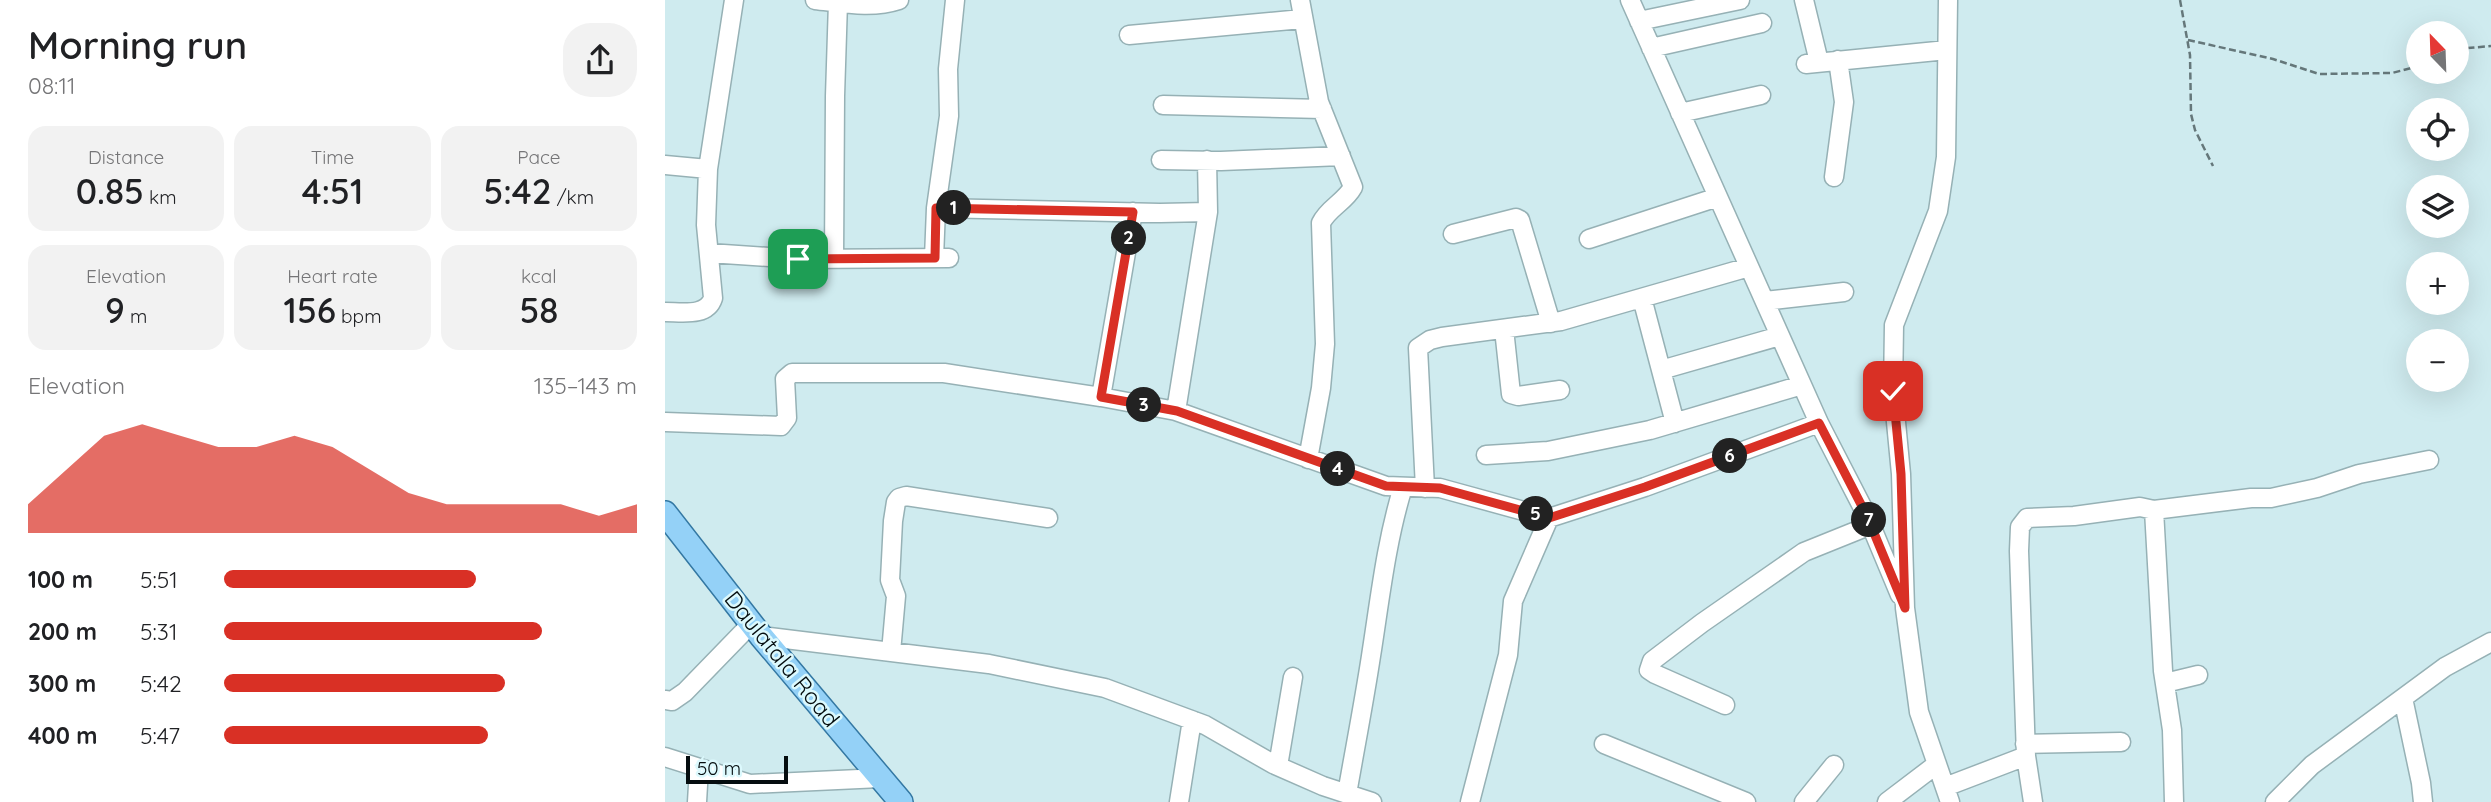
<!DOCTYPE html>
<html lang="en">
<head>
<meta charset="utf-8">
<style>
  :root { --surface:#fff; --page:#f2f2f2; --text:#202124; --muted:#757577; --accent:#d93025 }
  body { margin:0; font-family:Quicksand,sans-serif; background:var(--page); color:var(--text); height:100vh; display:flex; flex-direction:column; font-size:26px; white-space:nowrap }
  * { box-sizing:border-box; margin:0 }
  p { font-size:23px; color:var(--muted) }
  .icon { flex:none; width:38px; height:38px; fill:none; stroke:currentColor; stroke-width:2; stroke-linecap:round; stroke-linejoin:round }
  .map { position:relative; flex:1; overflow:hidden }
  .side { display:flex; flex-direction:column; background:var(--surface); width:665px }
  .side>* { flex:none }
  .needle { width:46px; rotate:337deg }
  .fabs { position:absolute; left:1741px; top:21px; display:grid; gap:14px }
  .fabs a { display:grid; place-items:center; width:63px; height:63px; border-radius:50%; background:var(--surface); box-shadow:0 7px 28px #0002; font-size:35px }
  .scale { position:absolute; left:21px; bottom:18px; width:102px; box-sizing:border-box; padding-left:7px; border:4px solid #050d0f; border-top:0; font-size:19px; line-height:24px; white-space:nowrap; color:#050d0f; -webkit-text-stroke:5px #dcf9fd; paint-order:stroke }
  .pin { position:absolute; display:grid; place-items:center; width:60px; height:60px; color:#fff; margin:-30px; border-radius:14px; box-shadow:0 4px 10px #0006 }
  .km { position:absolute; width:35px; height:35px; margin:-18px; border-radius:50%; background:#222; color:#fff; font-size:19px; line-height:35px; text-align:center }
  .round { display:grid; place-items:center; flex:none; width:74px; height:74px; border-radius:28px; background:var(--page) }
  .overview { display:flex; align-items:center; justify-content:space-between; height:119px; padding:0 28px }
  h1 { font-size:38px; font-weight:600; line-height:52px }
  .stats { display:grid; grid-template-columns:repeat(3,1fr); gap:10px; height:119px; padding:7px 28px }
  .stats div { display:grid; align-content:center; border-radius:18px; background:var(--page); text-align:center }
  .stats b { font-size:35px; font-weight:600 }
  .stats small { font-size:19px; font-weight:400 }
  .stats p { font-size:19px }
  .chart { height:196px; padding:14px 28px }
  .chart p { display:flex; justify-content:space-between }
  .chart svg { width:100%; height:126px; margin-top:7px; fill:var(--accent); opacity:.7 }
  ul { padding:0 28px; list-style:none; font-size:23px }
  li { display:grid; grid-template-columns:112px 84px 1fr; align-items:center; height:52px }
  li i { height:18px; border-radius:9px; background:var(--accent) }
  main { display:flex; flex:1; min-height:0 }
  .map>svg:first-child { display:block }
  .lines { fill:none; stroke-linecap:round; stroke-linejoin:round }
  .minor-casing { stroke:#96b1b5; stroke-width:21 }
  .major-casing { stroke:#3478a3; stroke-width:26 }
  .path { stroke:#65777a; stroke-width:2.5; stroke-dasharray:7 3.5; stroke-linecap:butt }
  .minor { stroke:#fff; stroke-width:18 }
  .major { stroke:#94d1f7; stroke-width:23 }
  .route-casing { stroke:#fff; stroke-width:14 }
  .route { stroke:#d93025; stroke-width:9 }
  .labels { text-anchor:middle; stroke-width:5; stroke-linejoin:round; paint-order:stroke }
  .street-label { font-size:23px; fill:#050d0f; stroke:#dcf9fd }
</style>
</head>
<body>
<main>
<section class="side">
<div class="overview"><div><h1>Morning run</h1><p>08:11</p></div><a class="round"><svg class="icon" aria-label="share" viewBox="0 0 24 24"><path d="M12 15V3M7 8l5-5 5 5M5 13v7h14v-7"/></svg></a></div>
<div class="stats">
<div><p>Distance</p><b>0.85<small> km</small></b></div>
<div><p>Time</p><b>4:51</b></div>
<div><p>Pace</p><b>5:42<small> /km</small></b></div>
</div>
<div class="stats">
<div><p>Elevation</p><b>9<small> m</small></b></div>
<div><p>Heart rate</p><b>156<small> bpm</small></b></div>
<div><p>kcal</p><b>58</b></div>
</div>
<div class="chart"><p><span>Elevation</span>135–143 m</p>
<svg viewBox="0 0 160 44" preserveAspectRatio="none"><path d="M0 44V34L10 22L20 10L30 6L40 10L50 14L60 14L70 10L80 14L90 22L100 30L110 34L120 34L130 34L140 34L150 38L160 34V44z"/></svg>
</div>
<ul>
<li><b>100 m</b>5:51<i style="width:61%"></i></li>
<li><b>200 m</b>5:31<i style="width:77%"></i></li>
<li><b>300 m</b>5:42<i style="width:68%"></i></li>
<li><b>400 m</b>5:47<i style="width:64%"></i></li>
</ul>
</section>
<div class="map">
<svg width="1826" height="802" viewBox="0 0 1826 802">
  <rect width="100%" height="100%" fill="#cfebef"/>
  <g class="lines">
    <g class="minor-casing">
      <path id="minor" d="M150,0C178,3 207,9 234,0
        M635,0L654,102L688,187C680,202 663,208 656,223L660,344L656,388L643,459
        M965,0L1154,423L1202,516L1235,595
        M1139,0L1154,62
        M1283,0L1281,157L1273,211L1229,325L1228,391L1236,474L1240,608L1254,712L1285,802
        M974,21L1075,0
        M464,35L637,19
        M986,48L1097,23
        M1141,64L1282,50
        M498,105L657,109
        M1015,113L1096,95
        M496,160L556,161L676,156
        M0,165L43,169
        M1169,177L1179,102L1173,60
        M271,208L495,213L543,212
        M788,234L851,218L855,220L886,323
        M924,239L1053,197
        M44,253L133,259L284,258
        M269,258L271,208L284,116L283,69L290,0
        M169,259L170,96L173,2
        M977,298L1010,423
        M1100,301L1179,292
        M0,312C17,312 42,317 48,298L41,225L43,169L69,0
        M839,329L846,394L853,396L895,390
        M996,370L1115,336
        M436,397L468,212
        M511,411L543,212L542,160
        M0,422L116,426L122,418L120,379L127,373H279L436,397L511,411L721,486L775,488L884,518L980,487L1154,423
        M821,455L883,451L985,430L1137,385
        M760,488L753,348L765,340L777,337L896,321L1084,267
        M1489,510L1498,671L1507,730L1509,802
        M96,636L324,664L440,688L540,725L608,764L658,786L707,802
        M226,652L231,596L225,580L228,521L231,502L234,498L241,496L383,518
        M1500,683L1533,675
        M1738,698L1756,783L1758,802
        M0,700L7,701L20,692L86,624
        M1060,705L990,674L984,670L987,661L1037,623L1139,552L1206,525
        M939,744L1081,802
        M1360,744L1456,742
        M0,757L85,784L216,778
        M613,766L628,677
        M1280,787L1361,756
        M682,794C690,748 699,702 706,656C715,599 721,542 738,487
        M32,802L34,768
        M514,802L527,720
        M805,802L843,655L848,601L884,518
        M1139,802L1169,765
        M1222,802L1272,764
        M1368,802L1361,756L1354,551L1355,527L1362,518L1409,516L1475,507L1489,510L1586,498H1606L1652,488L1694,474L1764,460
        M1610,802L1647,765L1780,667L1826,642"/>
    </g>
    <g class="major-casing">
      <path id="major" d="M0,513L96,636L236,802"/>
    </g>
    <path class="path" d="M1515,0L1525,55L1526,114L1530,130L1548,166
      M1523,40L1608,59L1654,74L1727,73L1754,66
      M1792,49L1826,46"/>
    <use href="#minor" class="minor"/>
    <use href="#major" class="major"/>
  </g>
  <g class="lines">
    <g class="route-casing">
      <path id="route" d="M133,259L270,258L271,208L468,212L436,397L512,411L721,486L775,488L884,518L980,487L1154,423L1202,516L1240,608L1236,474L1228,391"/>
    </g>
    <use href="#route" class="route"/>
  </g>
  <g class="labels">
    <g class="street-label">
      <text transform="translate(117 659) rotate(51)" y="8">Daulatala Road</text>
    </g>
  </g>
</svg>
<div class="fabs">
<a><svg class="needle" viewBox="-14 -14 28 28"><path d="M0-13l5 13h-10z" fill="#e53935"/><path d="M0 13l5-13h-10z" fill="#757577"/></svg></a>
<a><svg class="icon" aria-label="locate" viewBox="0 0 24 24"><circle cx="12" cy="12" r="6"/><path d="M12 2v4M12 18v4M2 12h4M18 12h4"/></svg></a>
<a><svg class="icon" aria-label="layers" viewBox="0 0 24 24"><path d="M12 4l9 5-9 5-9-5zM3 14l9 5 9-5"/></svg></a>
<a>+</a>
<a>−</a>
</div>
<div class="scale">50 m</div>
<div class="pin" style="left:133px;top:259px;background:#1e9e55"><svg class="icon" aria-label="arrive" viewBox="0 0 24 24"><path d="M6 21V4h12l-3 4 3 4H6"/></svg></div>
<div class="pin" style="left:1228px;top:391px;background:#d93025"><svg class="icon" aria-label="check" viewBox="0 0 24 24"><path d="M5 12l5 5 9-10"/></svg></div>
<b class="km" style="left:289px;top:208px">1</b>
<b class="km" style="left:464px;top:238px">2</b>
<b class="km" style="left:479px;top:405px">3</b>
<b class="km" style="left:673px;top:469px">4</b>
<b class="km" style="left:871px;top:514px">5</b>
<b class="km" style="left:1065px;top:456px">6</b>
<b class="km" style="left:1204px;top:520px">7</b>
</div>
</main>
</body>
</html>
